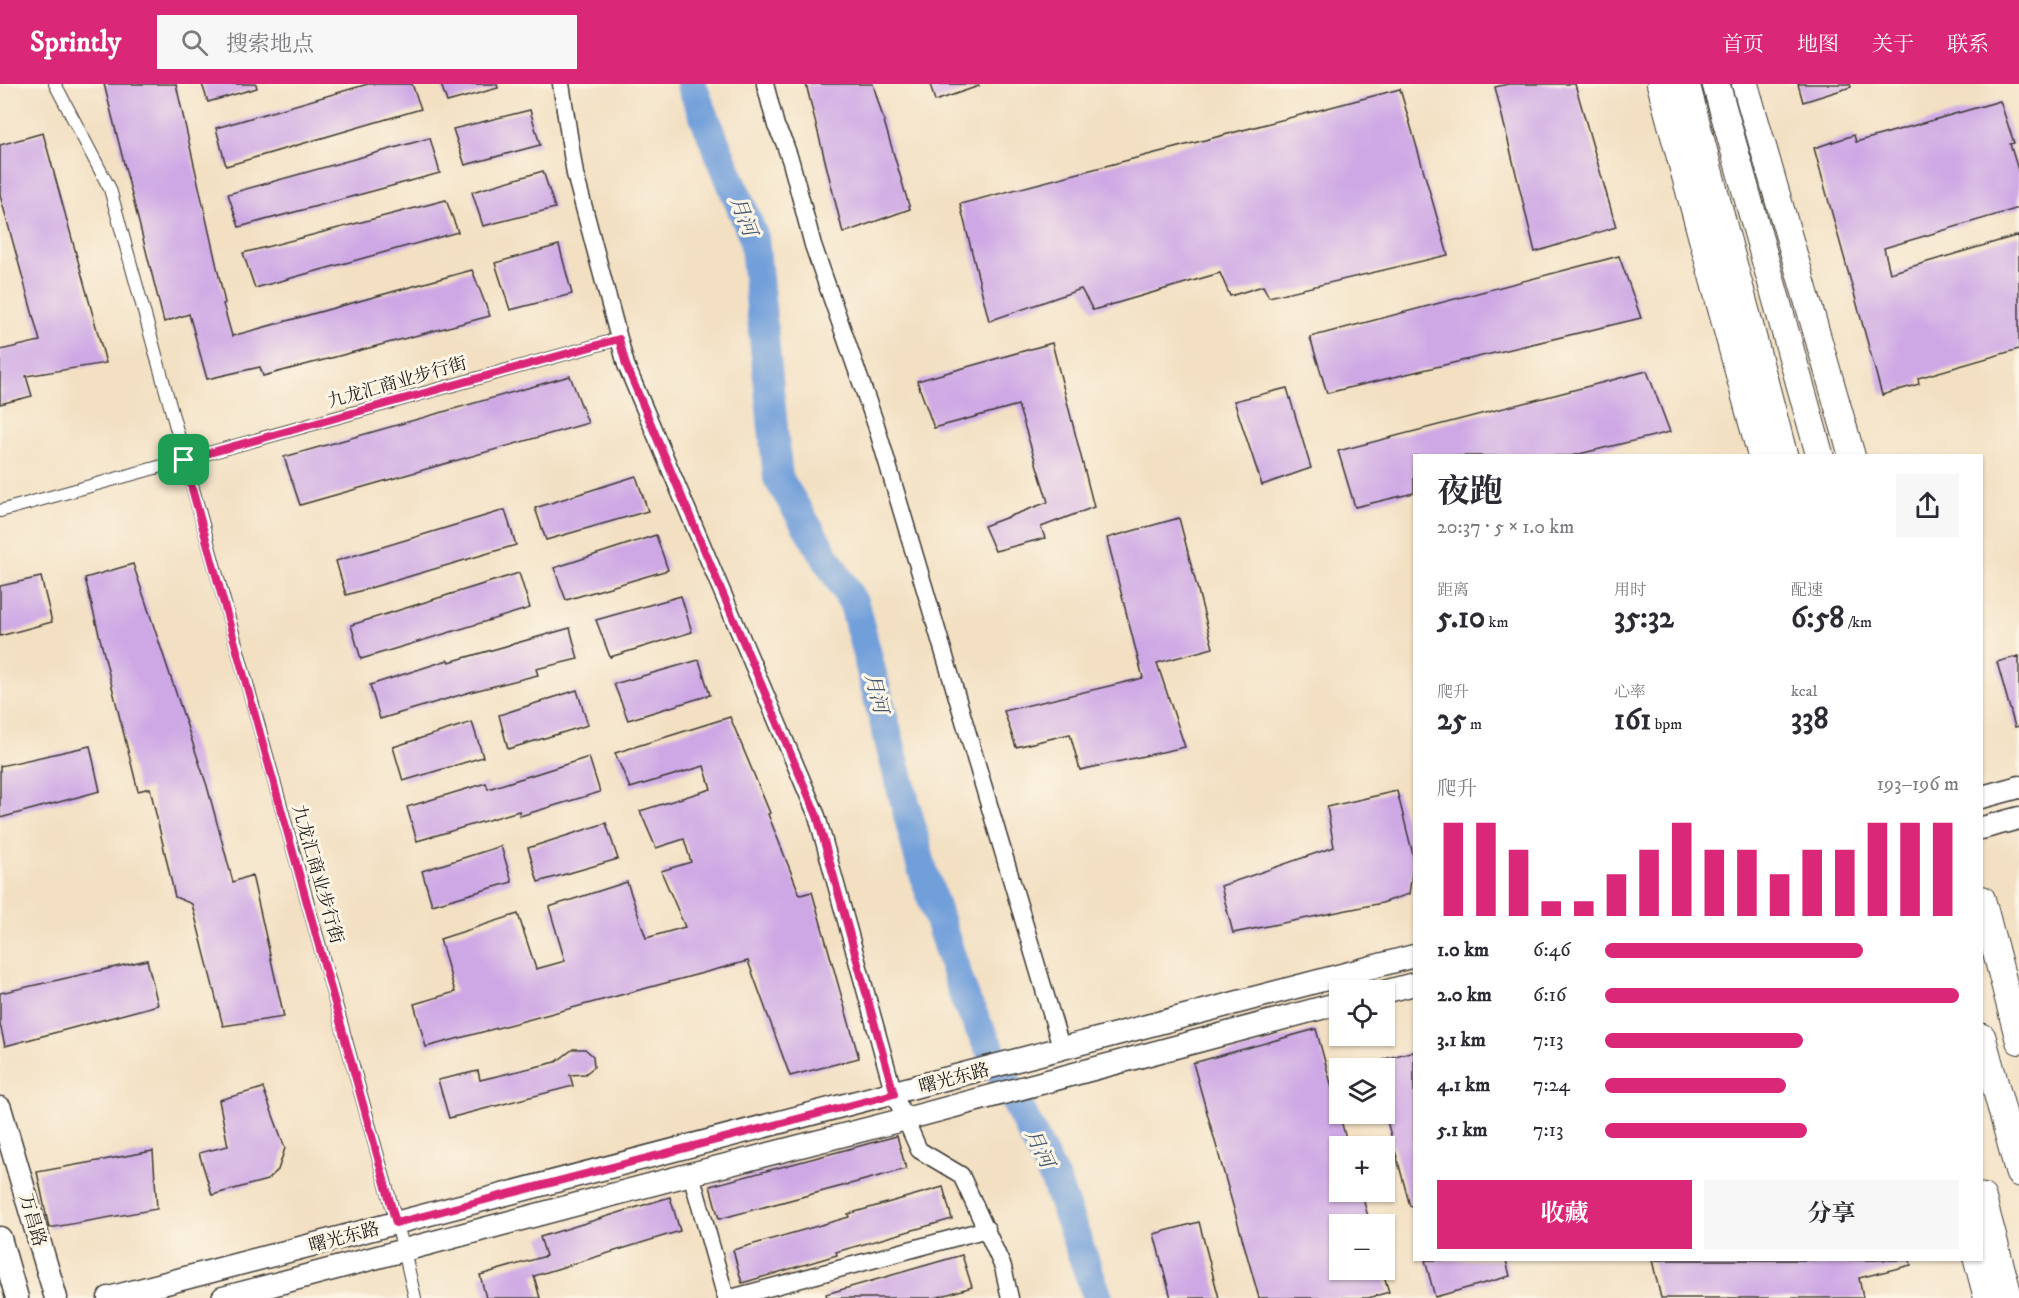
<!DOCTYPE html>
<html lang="zh">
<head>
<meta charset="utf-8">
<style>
  :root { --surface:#fff; --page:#f7f7f7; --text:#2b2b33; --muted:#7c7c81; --accent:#db2777 }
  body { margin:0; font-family:"IM FELL DW Pica","Noto Serif SC",serif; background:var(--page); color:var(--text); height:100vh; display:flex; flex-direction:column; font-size:22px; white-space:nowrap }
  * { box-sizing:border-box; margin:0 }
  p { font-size:20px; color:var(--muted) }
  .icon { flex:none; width:33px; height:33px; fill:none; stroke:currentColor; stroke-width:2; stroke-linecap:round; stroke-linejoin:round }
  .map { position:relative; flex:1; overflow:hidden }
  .details { position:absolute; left:1413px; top:370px; width:570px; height:807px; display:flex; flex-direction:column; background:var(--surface); border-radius:0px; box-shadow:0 2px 4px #0004 }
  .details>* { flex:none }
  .controls { position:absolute; left:1329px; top:896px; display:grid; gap:12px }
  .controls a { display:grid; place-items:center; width:66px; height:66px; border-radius:0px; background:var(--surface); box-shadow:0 2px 4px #0004; font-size:30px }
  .pin { position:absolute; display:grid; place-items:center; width:51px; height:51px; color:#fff; margin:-26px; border-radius:12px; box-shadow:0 3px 9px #0006 }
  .round { display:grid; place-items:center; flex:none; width:63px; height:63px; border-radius:0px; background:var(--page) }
  .headline { display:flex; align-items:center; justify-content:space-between; height:102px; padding:0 24px }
  h1 { font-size:33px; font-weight:700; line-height:45px }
  .stats { display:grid; grid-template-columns:repeat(3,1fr); gap:9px; height:102px; padding:6px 24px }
  .stats div { display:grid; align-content:center }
  .stats b { font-size:30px; font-weight:700 }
  .stats small { font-size:16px; font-weight:400 }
  .stats p { font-size:16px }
  .chart { height:168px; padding:12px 24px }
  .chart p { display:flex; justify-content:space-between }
  .chart svg { width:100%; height:108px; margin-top:6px; stroke:var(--accent); stroke-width:6 }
  .primary-button { display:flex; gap:12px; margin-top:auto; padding:12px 24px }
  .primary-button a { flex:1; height:69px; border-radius:0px; background:var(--accent); color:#fff; font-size:24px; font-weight:700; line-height:69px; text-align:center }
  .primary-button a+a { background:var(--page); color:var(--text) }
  ul { padding:0 24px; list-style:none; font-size:20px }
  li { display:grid; grid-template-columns:96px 72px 1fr; align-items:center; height:45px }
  li i { height:15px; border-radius:8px; background:var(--accent) }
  header { display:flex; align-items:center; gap:36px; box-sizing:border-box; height:84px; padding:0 30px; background:var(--accent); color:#fff }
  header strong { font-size:28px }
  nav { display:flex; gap:33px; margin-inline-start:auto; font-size:21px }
  .search { width:420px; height:54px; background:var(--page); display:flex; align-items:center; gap:15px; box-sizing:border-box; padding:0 21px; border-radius:0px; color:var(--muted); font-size:22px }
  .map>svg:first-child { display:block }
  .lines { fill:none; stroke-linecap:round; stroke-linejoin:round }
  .river { stroke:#719fda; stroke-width:30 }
  .building { fill:#cea8e5 }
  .pedestrian-casing { stroke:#3c3935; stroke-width:14 }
  .minor-casing { stroke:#3c3935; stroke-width:19 }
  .secondary-casing { stroke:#3c3935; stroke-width:25 }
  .primary-casing { stroke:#3c3935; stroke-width:28 }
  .trunk-casing { stroke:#3c3935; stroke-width:29 }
  .pedestrian { stroke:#fff; stroke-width:12 }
  .minor { stroke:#fff; stroke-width:16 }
  .secondary { stroke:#fff; stroke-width:22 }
  .primary { stroke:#fff; stroke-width:26 }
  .trunk { stroke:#fff; stroke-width:27 }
  .route-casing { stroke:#fff; stroke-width:12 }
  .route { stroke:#db2777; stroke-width:8 }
  .labels { text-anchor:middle; stroke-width:6; stroke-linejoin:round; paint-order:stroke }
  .street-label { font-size:18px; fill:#1c1c1c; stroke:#fcf5e5 }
  .water-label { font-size:20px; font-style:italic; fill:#425771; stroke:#fcf5e5 }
</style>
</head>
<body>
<header>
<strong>Sprintly</strong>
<div class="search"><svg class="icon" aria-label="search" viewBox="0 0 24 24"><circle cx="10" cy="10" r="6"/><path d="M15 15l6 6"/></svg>搜索地点</div>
<nav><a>首页</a><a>地图</a><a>关于</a><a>联系</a></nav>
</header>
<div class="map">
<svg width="2019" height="1214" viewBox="0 0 2019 1214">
  <rect width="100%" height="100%" fill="#fcf5e5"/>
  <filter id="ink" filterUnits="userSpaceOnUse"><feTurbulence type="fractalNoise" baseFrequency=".0167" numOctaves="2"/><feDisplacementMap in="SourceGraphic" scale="12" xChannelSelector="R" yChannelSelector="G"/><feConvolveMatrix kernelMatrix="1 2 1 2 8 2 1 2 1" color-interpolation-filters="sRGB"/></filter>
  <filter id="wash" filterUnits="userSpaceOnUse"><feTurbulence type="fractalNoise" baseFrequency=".008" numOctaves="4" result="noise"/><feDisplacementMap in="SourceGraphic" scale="24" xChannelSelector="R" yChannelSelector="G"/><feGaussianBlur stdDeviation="1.35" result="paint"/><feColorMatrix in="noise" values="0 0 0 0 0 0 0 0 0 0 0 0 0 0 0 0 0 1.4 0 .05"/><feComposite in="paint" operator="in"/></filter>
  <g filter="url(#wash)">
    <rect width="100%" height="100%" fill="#f3e0c3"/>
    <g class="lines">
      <path class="river" d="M691,0L754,154L778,394L854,520L921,781L965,915L1055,1096L1098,1214"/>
    </g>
    <g id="blocks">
      <path class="building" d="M104,0H176L225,219L223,220L232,252L472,186L490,232L263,292L260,283L207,295L189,230L164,238Z
        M202,0H256L257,4L208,18Z
        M368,0H412L421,25L226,82L216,44Z
        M441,0H497L498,4L447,18Z
        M806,0H873L910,125L843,149Z
        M930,0H978L979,2L935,17Z
        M1508,0H1575L1616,143L1535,168L1495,3Z
        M1798,0H1850L1851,3L1803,18Z
        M1400,5L1448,171L1269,213L1263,202L1230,212L1220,189L1093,226L1081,205L989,237L960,120Z
        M2000,17L2014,59L2010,60L2019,89V124L1884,164L1890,189L2019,151V265L1918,294L1919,300L1882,311L1814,64L1854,51L1856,58Z
        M530,26L540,61L465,81L453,45Z
        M43,49L106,279L26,292L32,312L0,320V266L40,257L0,111V61Z
        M430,54L440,89L239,143L228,110Z
        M543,87L555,124L483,142L472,108Z
        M446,116L458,148L255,204L243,169Z
        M559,161L572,210L510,226L495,179Z
        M1619,172L1641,234L1327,309L1310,253Z
        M1052,259L1094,423L1041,443L1045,454L995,467L984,442L1048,418L1018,321L934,344L917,297Z
        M1647,287L1670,348L1571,372H1414V409L1355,423L1338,367Z
        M570,292L588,339L300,421L284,373Z
        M1287,304L1311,384L1262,401L1234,317Z
        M636,392L648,427L546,456L535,424Z
        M505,426L516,461L346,511L336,477Z
        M1179,434L1213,564L1157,579L1185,663L1080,686L1070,650L1016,663L1004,627L1143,594L1107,454Z
        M656,451L668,486L566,516L554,484Z
        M133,480L207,702L233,798L252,791L284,933L223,942L192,820L175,813L150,704L138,707L85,494Z
        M519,489L530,524L361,575L351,541Z
        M41,493L52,538L0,552V502Z
        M681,512L692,548L610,573L596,536Z
        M570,544L578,575L536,585L538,591L470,608L380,635L370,601L448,576L449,578Z
        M2019,572V642L2015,643L1997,578Z
        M699,576L710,611L628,636L614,600Z
        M577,606L588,641L508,665L499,631Z
        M730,633L770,729L768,730L800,811L812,808L859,974L790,992L748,877L426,963L414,920L455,908L440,855L518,830L536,885L565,877L549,823L627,798L646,854L685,843L661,787L691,778L684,755L656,764L640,727L711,705L704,682L630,704L615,669Z
        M472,638L483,673L403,697L393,663Z
        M90,662L100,707L0,734V682Z
        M589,673L600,708L520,732L519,727L417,757L407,723L486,699L488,705Z
        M1397,707L1414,775L1409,810L1382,819L1233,849L1221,802L1334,763L1327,723Z
        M606,739L618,775L538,798L528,764Z
        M501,762L512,798L432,821L422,787Z
        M147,876L158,921L5,962L0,940V909Z
        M1316,945L1348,1062H1340V1107H1361L1370,1140H1340V1185H1382L1389,1208L1368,1214H1259L1193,979Z
        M573,965H585L593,972L594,983L585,990L570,991L573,1002L449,1034L438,996L478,987L480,996L556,978Z
        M1414,967V1121L1410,1122L1384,1026V975Z
        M263,1004L285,1064L278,1086L267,1096L212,1111L199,1069L228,1062L219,1016Z
        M897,1052L906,1085L719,1135L710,1102Z
        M153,1067L157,1125L49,1144L37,1088Z
        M943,1103L952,1135L836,1168L837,1171L742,1199L733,1166L849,1133L848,1130Z
        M670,1113L680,1147L534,1192L540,1214H486L480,1191L546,1172L540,1153Z
        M1199,1138L1219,1214H1171L1154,1150Z
        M962,1171L972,1203L935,1214H827L826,1210Z
        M1425,1176H1506L1510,1192L1435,1213Z
        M1652,1176H1910L1911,1181L1859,1194L1863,1214H1661Z"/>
    </g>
  </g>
  <g filter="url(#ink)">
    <use href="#blocks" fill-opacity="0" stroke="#3c3935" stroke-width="1.5"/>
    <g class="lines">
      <g class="pedestrian-casing">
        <path id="pedestrian" d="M55,0L110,105L404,1166L415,1214
          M0,427L619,255"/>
      </g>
      <g class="minor-casing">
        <path id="minor" d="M561,0L575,90L626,281L817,732L894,1010L919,1066L961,1091L1003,1183L1010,1214
          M765,0L776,42L784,58L791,78L813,161L876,341L1062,966
          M691,1090L726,1214
          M731,1214L987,1145"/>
      </g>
      <g class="secondary-casing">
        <path id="secondary" d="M1982,713L2019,703
          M1982,744L2019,734
          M1384,908L1414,900
          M0,1024L56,1214
          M0,1154L17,1214
          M109,1214L1414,872
          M223,1214L691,1090L906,1035L1340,919"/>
      </g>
      <g class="primary-casing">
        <path id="primary" d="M1660,0L1761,372
          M1745,0L1852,372
          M1982,815L2019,957
          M1977,1176L1987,1214"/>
      </g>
      <g class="trunk-casing">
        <path id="trunk" d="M1686,0L1784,372
          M1716,0L1820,372
          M1982,953L2019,1089
          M1982,1113L2009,1214"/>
      </g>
      <use href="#pedestrian" class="pedestrian"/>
      <use href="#minor" class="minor"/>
      <use href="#secondary" class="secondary"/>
      <use href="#primary" class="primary"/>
      <use href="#trunk" class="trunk"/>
    </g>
  </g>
  <g class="lines" filter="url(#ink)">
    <g class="route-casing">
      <path id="route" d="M619,255L626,281L817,732L894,1010L396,1139L184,376Z"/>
    </g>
    <use href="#route" class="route"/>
  </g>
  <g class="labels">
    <g class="street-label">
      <text transform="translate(397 298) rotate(-16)" y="6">九龙汇商业步行街</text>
      <text transform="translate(318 790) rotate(74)" y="6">九龙汇商业步行街</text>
      <text transform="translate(954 994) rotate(-15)" y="6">曙光东路</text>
      <text transform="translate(33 1136) rotate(74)" y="6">万昌路</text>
      <text transform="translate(344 1153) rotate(-15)" y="6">曙光东路</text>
    </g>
    <g class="water-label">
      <text transform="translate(744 132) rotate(69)" y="7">月河</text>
      <text transform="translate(877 609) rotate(76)" y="7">月河</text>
      <text transform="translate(1040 1064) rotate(64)" y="7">月河</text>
    </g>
  </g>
</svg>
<div class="controls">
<a><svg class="icon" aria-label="locate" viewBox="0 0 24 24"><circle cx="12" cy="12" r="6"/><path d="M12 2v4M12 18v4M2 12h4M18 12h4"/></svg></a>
<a><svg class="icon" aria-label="layers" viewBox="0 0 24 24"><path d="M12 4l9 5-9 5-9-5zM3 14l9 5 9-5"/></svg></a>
<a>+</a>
<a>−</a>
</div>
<div class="pin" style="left:184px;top:376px;background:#1e9e55"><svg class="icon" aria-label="arrive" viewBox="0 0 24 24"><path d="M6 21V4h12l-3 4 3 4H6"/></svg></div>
<section class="details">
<div class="headline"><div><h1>夜跑</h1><p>20:37 · 5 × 1.0 km</p></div><a class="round"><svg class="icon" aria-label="share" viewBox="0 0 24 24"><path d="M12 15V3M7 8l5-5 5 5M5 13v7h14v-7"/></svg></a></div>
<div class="stats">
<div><p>距离</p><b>5.10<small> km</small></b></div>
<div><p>用时</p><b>35:32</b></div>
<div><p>配速</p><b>6:58<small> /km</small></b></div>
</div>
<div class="stats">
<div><p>爬升</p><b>25<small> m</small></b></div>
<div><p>心率</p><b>161<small> bpm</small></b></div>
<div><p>kcal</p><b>338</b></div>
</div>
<div class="chart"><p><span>爬升</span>193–196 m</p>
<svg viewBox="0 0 160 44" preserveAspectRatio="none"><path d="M5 44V6M15 44V6M25 44V17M35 44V38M45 44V38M55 44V27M65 44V17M75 44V6M85 44V17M95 44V17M105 44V27M115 44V17M125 44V17M135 44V6M145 44V6M155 44V6"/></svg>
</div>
<ul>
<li><b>1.0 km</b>6:46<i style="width:73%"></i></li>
<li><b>2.0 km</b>6:16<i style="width:100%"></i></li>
<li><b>3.1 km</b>7:13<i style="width:56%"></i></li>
<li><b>4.1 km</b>7:24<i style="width:51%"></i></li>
<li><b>5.1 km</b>7:13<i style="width:57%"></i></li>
</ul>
<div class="primary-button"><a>收藏</a><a>分享</a></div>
</section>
</div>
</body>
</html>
